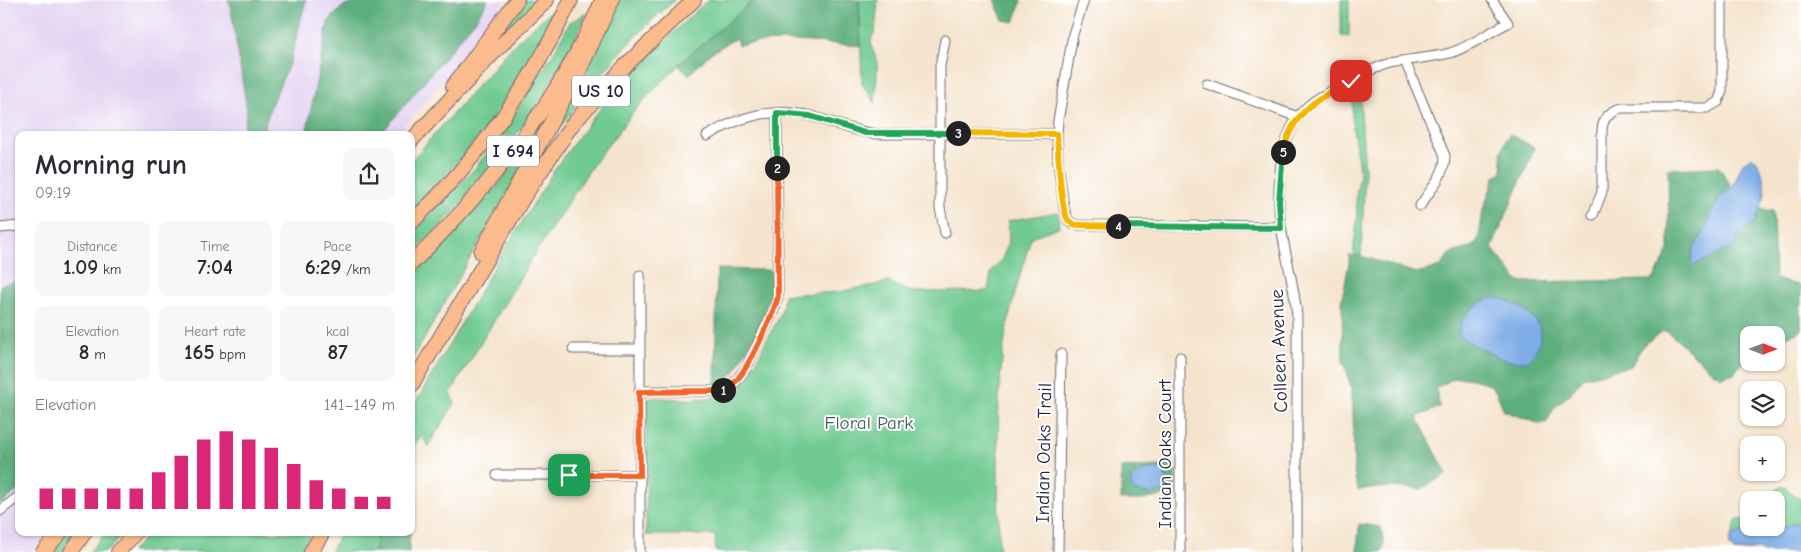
<!DOCTYPE html>
<html lang="en">
<head>
<meta charset="utf-8">
<style>
  :root { --surface:#fff; --page:#f7f7f7; --text:#2b2b33; --muted:#7c7c81; --accent:#db2777 }
  body { margin:0; font-family:"Comic Neue",sans-serif; background:var(--page); color:var(--text); height:100vh; display:flex; flex-direction:column; font-size:19px; white-space:nowrap }
  * { box-sizing:border-box; margin:0 }
  p { font-size:16px; color:var(--muted) }
  .icon { flex:none; width:28px; height:28px; fill:none; stroke:currentColor; stroke-width:2; stroke-linecap:round; stroke-linejoin:round }
  .map { position:relative; flex:1; overflow:hidden }
  .sheet { position:absolute; left:15px; top:131px; width:400px; height:405px; display:flex; flex-direction:column; background:var(--surface); border-radius:10px; box-shadow:0 1px 4px #0004 }
  .sheet>* { flex:none }
  .needle { width:32px; rotate:90deg }
  .fabs { position:absolute; left:1740px; top:326px; display:grid; gap:10px }
  .fabs a { display:grid; place-items:center; width:45px; height:45px; border-radius:10px; background:var(--surface); box-shadow:0 1px 4px #0004; font-size:25px }
  .pin { position:absolute; display:grid; place-items:center; width:42px; height:42px; color:#fff; margin:-21px; border-radius:10px; box-shadow:0 2px 8px #0006 }
  .km { position:absolute; width:25px; height:25px; margin:-12px; border-radius:50%; background:#222; color:#fff; font-size:14px; line-height:25px; text-align:center }
  .round { display:grid; place-items:center; flex:none; width:52px; height:52px; border-radius:10px; background:var(--page) }
  .head { display:flex; align-items:center; justify-content:space-between; height:85px; padding:0 20px }
  h1 { font-size:28px; font-weight:700; line-height:38px }
  .metrics { display:grid; grid-template-columns:repeat(3,1fr); gap:8px; height:85px; padding:5px 20px }
  .metrics div { display:grid; align-content:center; border-radius:10px; background:var(--page); text-align:center }
  .metrics b { font-size:21px; font-weight:700 }
  .metrics small { font-size:14px; font-weight:400 }
  .metrics p { font-size:14px }
  .chart { height:140px; padding:10px 20px }
  .chart p { display:flex; justify-content:space-between }
  .chart svg { width:100%; height:90px; margin-top:5px; stroke:var(--accent); stroke-width:6 }
  .map>svg:first-child { display:block }
  .built { fill:#e3d3f2 }
  .green { fill:#70ca91; stroke:#497666 }
  .forest { fill:#5cae7b; stroke:#3f685b; fill-rule:evenodd }
  .water { fill:#7dace7; stroke:#506791 }
  .lines { fill:none; stroke-linecap:round; stroke-linejoin:round }
  .minor-casing { stroke:#6c666e; stroke-width:11 }
  .highway-casing { stroke:#6c666e; stroke-width:16 }
  .minor { stroke:#fff; stroke-width:9 }
  .highway { stroke:#fbbb8d; stroke-width:14 }
  .split-1-casing { stroke:#fff; stroke-width:10 }
  .split-2-casing { stroke:#fff; stroke-width:10 }
  .split-3-casing { stroke:#fff; stroke-width:10 }
  .split-4-casing { stroke:#fff; stroke-width:10 }
  .split-5-casing { stroke:#fff; stroke-width:10 }
  .split-6-casing { stroke:#fff; stroke-width:10 }
  .split-1 { stroke:#f0652b; stroke-width:6 }
  .split-2 { stroke:#f0652b; stroke-width:6 }
  .split-3 { stroke:#22a559; stroke-width:6 }
  .split-4 { stroke:#f5b400; stroke-width:6 }
  .split-5 { stroke:#22a559; stroke-width:6 }
  .split-6 { stroke:#f5b400; stroke-width:6 }
  .labels { text-anchor:middle; stroke-width:4; stroke-linejoin:round; paint-order:stroke }
  .shield { fill:#fff; stroke:#646476; stroke-width:1 }
  .shield-label { font-size:18px; font-weight:bold; fill:#22223b }
  .street-label { font-size:19px; fill:#22223b; stroke:#fff }
  .park-label { font-size:19px; fill:#3d5d59; stroke:#fff }
</style>
</head>
<body>
<div class="map">
<svg width="1801" height="552" viewBox="0 0 1801 552">
  <rect width="100%" height="100%" fill="#fff"/>
  <filter id="ink" filterUnits="userSpaceOnUse"><feTurbulence type="fractalNoise" baseFrequency=".02" numOctaves="2"/><feDisplacementMap in="SourceGraphic" scale="10" xChannelSelector="R" yChannelSelector="G"/><feConvolveMatrix kernelMatrix="1 2 1 2 8 2 1 2 1" color-interpolation-filters="sRGB"/></filter>
  <filter id="wash" filterUnits="userSpaceOnUse"><feTurbulence type="fractalNoise" baseFrequency=".0096" numOctaves="4" result="noise"/><feDisplacementMap in="SourceGraphic" scale="20" xChannelSelector="R" yChannelSelector="G"/><feGaussianBlur stdDeviation="1.12" result="paint"/><feColorMatrix in="noise" values="0 0 0 0 0 0 0 0 0 0 0 0 0 0 0 0 0 1.4 0 .05"/><feComposite in="paint" operator="in"/></filter>
  <g filter="url(#wash)">
    <rect width="100%" height="100%" fill="#f5e4cd"/>
    <path class="built" d="M0,0H504L492,20L455,68L397,135H19V532L50,533L31,552H0Z"/>
    <path class="green" d="M523,0H538L505,30L504,27Z
      M620,0H675C628,39 589,88 552,137L548,135L595,54Z
      M708,0H754L686,58L640,104L594,163L532,258L450,394L455,403L428,446L422,436L411,449V411L498,260L559,163L592,119L620,85L663,42Z
      M859,0H878L875,32C865,45 878,55 877,66C877,78 876,91 875,103L862,84Z
      M1341,0H1349V37L1341,36Z
      M551,11L554,16C535,50 516,84 493,117C469,151 440,182 411,212V161L516,42Z
      M587,13C556,79 517,140 469,195C451,216 431,235 411,255V235L476,167L511,120L554,52L570,22Z
      M1359,83L1365,171L1361,256L1354,255V246L1357,220L1356,196L1360,175L1352,122L1353,86Z
      M539,130L542,131L411,362V277L492,193Z
      M1058,212L1059,227L1031,237C1021,274 1008,312 1003,351C995,417 999,485 999,552H716L715,535H646L647,400L652,398C682,398 725,406 746,379C754,368 760,354 766,341C774,327 784,312 784,295L839,292L889,282L910,292L988,291L991,272L1002,259L1009,241L1008,221Z
      M1783,486L1801,500V524C1793,523 1785,528 1776,526V500H1756Z
      M1747,512L1749,513V528L1735,535L1733,533L1737,519L1744,520Z
      M106,532L124,533L106,552H89Z
      M68,533H77L61,552H51Z
      M149,533V532L311,533L300,552H131Z
      M341,533H377L374,552H330Z"/>
    <path class="forest" d="M227,0H306L290,62L271,105L262,135H243L247,110L230,3Z
      M364,0H488L477,18L380,135H306L328,22L342,7Z
      M754,0H859L861,46C819,42 779,38 738,45L736,38L711,53L689,75L678,65Z
      M994,0H1022L1014,22L1003,20Z
      M1510,134L1535,148L1492,248L1519,282L1653,280L1669,250L1668,169L1719,167L1732,187L1720,198L1709,216L1707,229L1697,242V264C1712,257 1735,250 1739,233L1755,223L1760,209L1773,211L1775,279L1801,286V331L1776,341V335H1749V356L1734,373L1722,377L1713,372L1668,332L1663,331L1643,345L1631,366L1583,378L1570,394L1554,408L1547,422L1540,424L1504,411C1501,404 1498,395 1494,389C1488,381 1467,377 1457,378C1450,379 1443,385 1436,388L1440,407L1417,417L1447,474L1421,489L1390,487L1358,490C1356,483 1354,475 1354,467C1352,433 1357,394 1343,362L1342,299L1349,263V255L1361,256L1416,273L1440,267L1449,254L1473,246L1479,238L1483,209L1495,176C1509,170 1498,160 1502,150C1503,145 1507,139 1510,134ZM1490,298L1497,357L1459,336C1466,312 1467,310 1490,298Z
      M717,269L771,270L769,308L735,372L723,382L715,384Z
      M19,281V489L0,505V466L3,459L0,448V285Z
      M1175,465V494L1141,500H1121V468ZM1152,470L1164,471L1167,479L1139,473Z
      M1359,524L1381,527L1384,543L1383,550L1381,552H1357Z
      M377,533H410L409,552H374Z"/>
    <path class="water" d="M1752,157L1755,159L1761,168L1764,182L1765,195L1755,223L1739,233L1735,245L1723,252L1697,264L1693,265L1691,263L1693,250L1697,242L1707,229L1709,216L1720,198L1734,184L1743,163Z
      M1490,298C1501,298 1509,301 1519,307C1544,322 1547,338 1529,361H1510L1497,357L1458,336C1461,315 1472,307 1490,298Z
      M1161,469L1164,471C1167,478 1168,485 1163,491L1150,494L1133,491L1130,481C1137,470 1149,470 1161,469Z
      M1796,523L1801,524V552H1763L1758,549L1735,552L1729,544L1733,533L1735,535L1749,528L1786,527Z"/>
  </g>
  <g filter="url(#ink)">
    <g class="lines">
      <g class="minor-casing">
        <path id="minor" d="M1084,0L1073,34L1058,121L1057,134L1058,163L1064,208L1068,220L1073,224L1078,225L1281,227
          M1405,61L1445,156C1445,175 1430,190 1420,206
          M1207,84L1298,117
          M707,136C740,116 772,107 811,116C833,122 854,132 878,134H1057
          M1593,215L1602,192V130C1603,117 1610,111 1622,108H1707L1718,102L1722,91V0
          M0,228L19,226
          M945,233L940,208V66L945,40
          M573,349H640
          M639,391H715L728,387L735,382L746,368L775,308L778,296L777,113
          M497,475H640
          M0,511L19,496
          M640,552V275
          M1058,552L1061,354
          M1180,552V357
          M1297,552V316C1294,278 1280,242 1279,204C1278,170 1282,128 1309,105C1320,96 1333,90 1345,84C1360,76 1374,67 1390,63C1410,59 1431,58 1450,53C1470,47 1489,32 1508,23L1492,0"/>
      </g>
      <g class="highway-casing">
        <path id="highway" d="M453,86L517,0
          M411,141L498,48L547,0
          M411,223C480,157 530,86 571,0
          M481,252L581,67L612,0
          M411,264C490,187 558,102 602,1
          M411,386L525,195L571,126L623,68L694,0
          M43,552L61,532
          M71,552L85,532
          M118,552L136,532
          M311,552L323,532"/>
      </g>
      <use href="#minor" class="minor"/>
      <use href="#highway" class="highway"/>
    </g>
  </g>
  <g class="lines" filter="url(#ink)">
    <g class="split-1-casing">
      <path id="split-1" d="M569,475H640L639,392L714,391L723,390"/>
    </g>
    <g class="split-2-casing">
      <path id="split-2" d="M723,390C728,388 732,385 736,381C749,367 773,316 778,296L777,168"/>
    </g>
    <g class="split-3-casing">
      <path id="split-3" d="M777,168V113L810,116L865,133H958"/>
    </g>
    <g class="split-4-casing">
      <path id="split-4" d="M958,133L1057,134C1058,150 1060,209 1068,220C1071,223 1074,225 1078,225L1118,226"/>
    </g>
    <g class="split-5-casing">
      <path id="split-5" d="M1118,226L1281,228L1279,202L1283,152"/>
    </g>
    <g class="split-6-casing">
      <path id="split-6" d="M1283,152C1293,111 1317,99 1351,81"/>
    </g>
    <use href="#split-1" class="split-1"/>
    <use href="#split-2" class="split-2"/>
    <use href="#split-3" class="split-3"/>
    <use href="#split-4" class="split-4"/>
    <use href="#split-5" class="split-5"/>
    <use href="#split-6" class="split-6"/>
  </g>
  <g class="labels">
    <g class="shield">
      <rect x="572" y="75.5" width="58" height="31" rx="4"/>
      <rect x="487" y="135.5" width="52" height="31" rx="4"/>
    </g>
    <g class="shield-label">
      <text x="601" y="97">US 10</text>
      <text x="513" y="157">I 694</text>
    </g>
    <g class="street-label">
      <text transform="translate(1278 351) rotate(-92)" y="7">Colleen Avenue</text>
      <text transform="translate(1043 453) rotate(-89)" y="7">Indian Oaks Trail</text>
      <text transform="translate(1164 454) rotate(-90)" y="7">Indian Oaks Court</text>
    </g>
    <g class="park-label">
      <text x="869" y="429">Floral Park</text>
    </g>
  </g>
</svg>
<div class="fabs">
<a><svg class="needle" viewBox="-14 -14 28 28"><path d="M0-13l5 13h-10z" fill="#e53935"/><path d="M0 13l5-13h-10z" fill="#7c7c81"/></svg></a>
<a><svg class="icon" aria-label="layers" viewBox="0 0 24 24"><path d="M12 4l9 5-9 5-9-5zM3 14l9 5 9-5"/></svg></a>
<a>+</a>
<a>−</a>
</div>
<div class="pin" style="left:569px;top:475px;background:#1e9e55"><svg class="icon" aria-label="arrive" viewBox="0 0 24 24"><path d="M6 21V4h12l-3 4 3 4H6"/></svg></div>
<div class="pin" style="left:1351px;top:81px;background:#d93025"><svg class="icon" aria-label="check" viewBox="0 0 24 24"><path d="M5 12l5 5 9-10"/></svg></div>
<b class="km" style="left:723px;top:390px">1</b>
<b class="km" style="left:777px;top:168px">2</b>
<b class="km" style="left:958px;top:133px">3</b>
<b class="km" style="left:1118px;top:226px">4</b>
<b class="km" style="left:1283px;top:152px">5</b>
<section class="sheet">
<div class="head"><div><h1>Morning run</h1><p>09:19</p></div><a class="round"><svg class="icon" aria-label="share" viewBox="0 0 24 24"><path d="M12 15V3M7 8l5-5 5 5M5 13v7h14v-7"/></svg></a></div>
<div class="metrics">
<div><p>Distance</p><b>1.09<small> km</small></b></div>
<div><p>Time</p><b>7:04</b></div>
<div><p>Pace</p><b>6:29<small> /km</small></b></div>
</div>
<div class="metrics">
<div><p>Elevation</p><b>8<small> m</small></b></div>
<div><p>Heart rate</p><b>165<small> bpm</small></b></div>
<div><p>kcal</p><b>87</b></div>
</div>
<div class="chart"><p><span>Elevation</span>141–149 m</p>
<svg viewBox="0 0 160 44" preserveAspectRatio="none"><path d="M5 44V34M15 44V34M25 44V34M35 44V34M45 44V34M55 44V26M65 44V18M75 44V10M85 44V6M95 44V10M105 44V14M115 44V22M125 44V30M135 44V34M145 44V38M155 44V38"/></svg>
</div>
</section>
</div>
</body>
</html>
